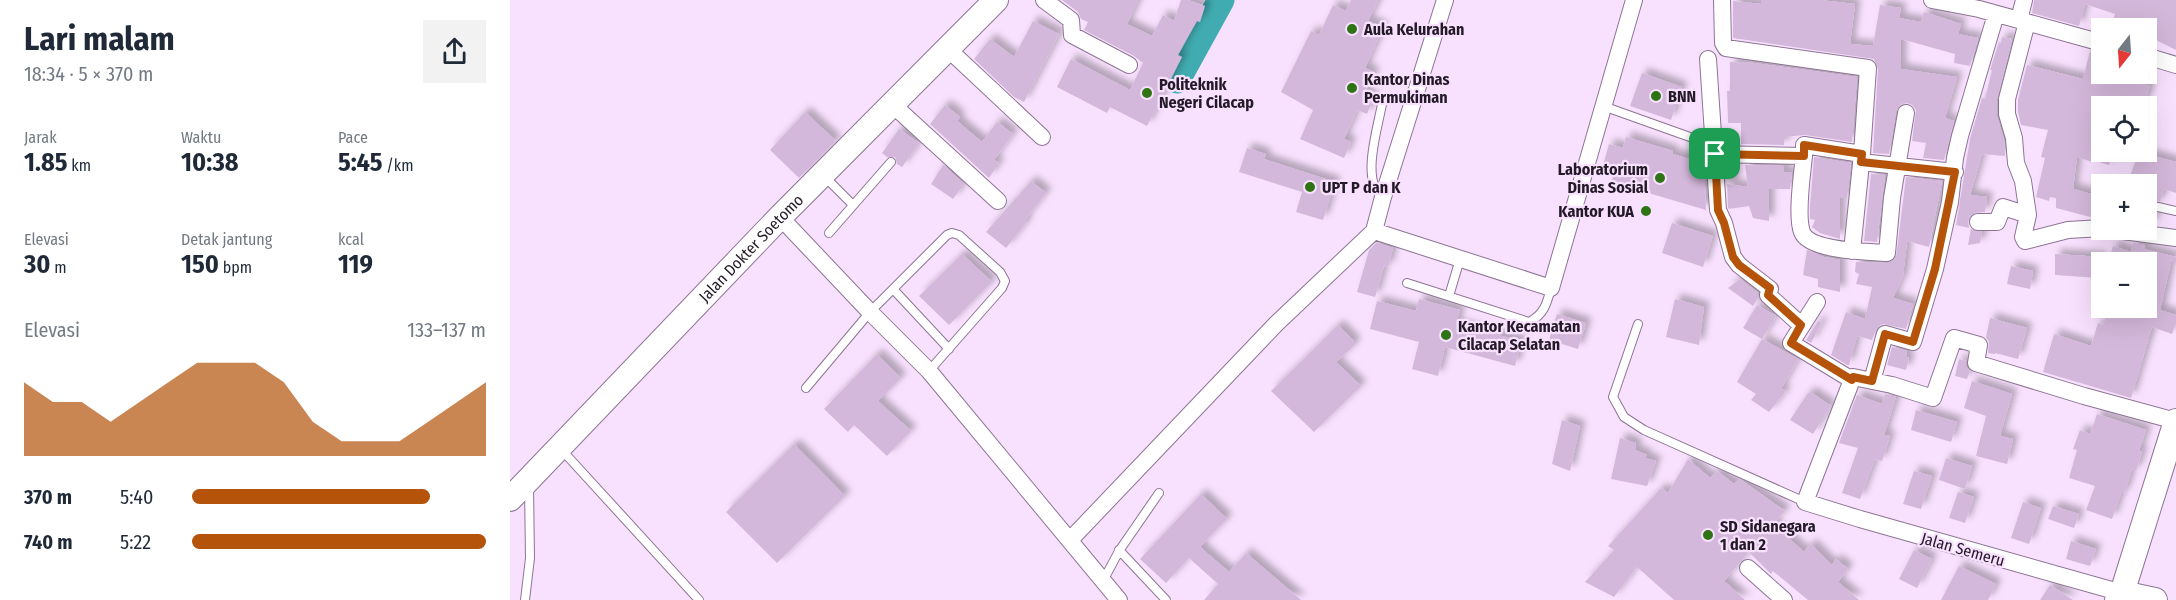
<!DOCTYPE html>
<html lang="id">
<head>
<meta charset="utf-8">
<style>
  :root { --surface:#fff; --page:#f2f2f3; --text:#1f2937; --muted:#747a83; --accent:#b45309 }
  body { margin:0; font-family:"Fira Sans Condensed",sans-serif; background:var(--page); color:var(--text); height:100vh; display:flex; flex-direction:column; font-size:22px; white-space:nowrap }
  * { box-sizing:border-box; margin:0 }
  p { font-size:20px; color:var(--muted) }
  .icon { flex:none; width:33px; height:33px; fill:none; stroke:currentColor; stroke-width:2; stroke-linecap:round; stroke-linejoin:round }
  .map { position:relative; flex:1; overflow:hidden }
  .drawer { display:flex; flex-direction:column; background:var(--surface); width:510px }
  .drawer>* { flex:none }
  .needle { width:39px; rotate:197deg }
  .buttons { position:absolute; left:1581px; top:18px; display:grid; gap:12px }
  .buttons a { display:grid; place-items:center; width:66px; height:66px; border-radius:0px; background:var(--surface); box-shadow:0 6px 24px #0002; font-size:30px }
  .pin { position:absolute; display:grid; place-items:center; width:51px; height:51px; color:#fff; margin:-26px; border-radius:12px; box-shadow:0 3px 9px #0006 }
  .round { display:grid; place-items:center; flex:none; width:63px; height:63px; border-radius:0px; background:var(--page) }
  .summary { display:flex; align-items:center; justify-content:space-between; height:102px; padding:0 24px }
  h1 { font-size:33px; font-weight:700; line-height:45px }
  .stats { display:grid; grid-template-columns:repeat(3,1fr); gap:9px; height:102px; padding:6px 24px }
  .stats div { display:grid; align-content:center }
  .stats b { font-size:26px; font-weight:700 }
  .stats small { font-size:16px; font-weight:400 }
  .stats p { font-size:16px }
  .chart { height:168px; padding:12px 24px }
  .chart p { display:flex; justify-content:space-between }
  .chart svg { width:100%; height:108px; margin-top:6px; fill:var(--accent); opacity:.7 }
  ul { padding:0 24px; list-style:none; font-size:20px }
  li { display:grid; grid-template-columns:96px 72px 1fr; align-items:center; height:45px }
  li i { height:15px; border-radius:8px; background:var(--accent) }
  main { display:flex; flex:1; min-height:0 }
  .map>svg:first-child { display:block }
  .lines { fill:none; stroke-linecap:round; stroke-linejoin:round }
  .river { stroke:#40abb0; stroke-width:27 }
  .building { fill:#d4b8db; filter:url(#shadow) }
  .lane-casing { stroke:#8d7494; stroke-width:10 }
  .street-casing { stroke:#8d7494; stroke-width:18 }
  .secondary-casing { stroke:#8d7494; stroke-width:26 }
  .lane { stroke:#fff; stroke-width:8 }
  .street { stroke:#fff; stroke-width:16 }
  .secondary { stroke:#fff; stroke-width:24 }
  .route-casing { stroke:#fff; stroke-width:12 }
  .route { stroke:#b45309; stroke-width:8 }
  .poi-dot { fill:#2e7415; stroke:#f8e1fe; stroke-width:2 }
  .labels { text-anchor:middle; stroke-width:4.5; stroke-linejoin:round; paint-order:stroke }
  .poi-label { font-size:16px; font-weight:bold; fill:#241a27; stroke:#f8e1fe; text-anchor:start }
  .street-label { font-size:16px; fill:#241a27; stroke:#f8e1fe }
</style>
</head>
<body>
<main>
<section class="drawer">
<div class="summary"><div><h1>Lari malam</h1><p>18:34 · 5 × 370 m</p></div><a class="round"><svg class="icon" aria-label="share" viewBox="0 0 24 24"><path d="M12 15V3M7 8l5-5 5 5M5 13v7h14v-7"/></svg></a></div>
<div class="stats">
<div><p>Jarak</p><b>1.85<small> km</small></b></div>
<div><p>Waktu</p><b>10:38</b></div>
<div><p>Pace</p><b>5:45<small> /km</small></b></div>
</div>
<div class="stats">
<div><p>Elevasi</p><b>30<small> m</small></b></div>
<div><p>Detak jantung</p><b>150<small> bpm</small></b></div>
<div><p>kcal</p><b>119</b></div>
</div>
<div class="chart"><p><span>Elevasi</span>133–137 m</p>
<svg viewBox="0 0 160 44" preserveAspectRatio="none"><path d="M0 44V14L10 22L20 22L30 30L40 22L50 14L60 6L70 6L80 6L90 14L100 30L110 38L120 38L130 38L140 30L150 22L160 14V44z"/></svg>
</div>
<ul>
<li><b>370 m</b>5:40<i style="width:81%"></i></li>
<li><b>740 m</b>5:22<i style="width:100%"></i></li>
</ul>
</section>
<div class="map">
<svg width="1666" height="600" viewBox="0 0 1666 600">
  <defs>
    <filter id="shadow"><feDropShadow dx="5.5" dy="-5.5" stdDeviation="3" flood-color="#0004"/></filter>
  </defs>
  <rect width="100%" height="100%" fill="#f8e1fe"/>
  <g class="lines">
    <path class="river" d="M667,80L711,0"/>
  </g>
  <path class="building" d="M552,0H628L617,24L642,36L653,15L664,21L671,0H678L695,6L690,22L687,21L668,55L672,57L637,126L600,107L597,113L547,87L561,59L620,90L633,63L624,56L574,30L578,22L571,19L568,12Z
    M841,0H868L858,21L873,27L855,68L864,72L855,93L864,97L857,114L847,110L834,139L841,142L834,158L790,139L803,110L771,92L801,31L809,35L823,5L836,11Z
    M1251,0H1310L1345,4L1340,44L1363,46L1370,5L1391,8L1389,18L1411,22L1414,12L1451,24L1448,34L1468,38L1460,66L1444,63L1445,54L1391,39V69L1447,77L1435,118L1444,121L1434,160L1413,158L1416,143L1402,141L1406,110L1402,105L1397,103H1392L1386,111L1379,154L1363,153L1368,69L1364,59L1223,38V1L1251,4Z
    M1524,0H1666V50L1644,39L1646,32L1603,20L1605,14L1575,4L1569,26L1522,13Z
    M523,21L549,34L514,102L504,97L464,59L480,39L504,57Z
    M1492,37L1502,39L1487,99V117L1494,140L1495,156L1472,154L1460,195L1477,197L1475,212L1462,213L1458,221L1459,228L1446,225L1460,139L1472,98L1475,99L1482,70H1480L1489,42L1491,43Z
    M1580,51L1592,55L1586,75L1611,81L1612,77L1640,86L1633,106H1592V152H1603L1599,165L1583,160L1582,162L1567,157L1563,189L1592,197L1590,218H1584L1546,208V198L1540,197L1539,201L1526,197L1535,158L1531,157L1538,130L1511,125L1508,112V100L1517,65L1573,79Z
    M1220,62L1244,63L1347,77L1342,142L1295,135L1274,137V145L1231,144V123H1218L1217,91H1220Z
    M1132,73L1172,87L1161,120L1120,106Z
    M435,105L450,117L447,121L472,142L487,122L503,134L484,160L489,163L479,178L420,124Z
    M295,112L326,141L289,178L260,150Z
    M389,129L409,143L392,167L387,164L385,157H377L372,153Z
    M1116,137L1163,151L1162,154L1194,163L1196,210L1101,182L1104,173L1092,169L1099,144L1113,148Z
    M737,148L756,154L754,159L825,182L813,220L786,212L792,192L729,172Z
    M1629,152L1666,162V193L1654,189L1650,201L1643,203L1642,208L1646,213L1642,224H1636V184H1617Z
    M1304,157L1341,163L1337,198H1330V239L1310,233L1302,227L1305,220L1300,219V206Z
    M433,165L454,184L443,199L421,184Z
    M1235,165L1274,166V172H1282L1280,189H1259V221L1243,218L1239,206L1219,209L1218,207L1217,184L1238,187Z
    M1361,174L1375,175L1367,242L1354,241Z
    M1396,177L1432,181L1419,247L1397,241L1393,276L1383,298L1403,304L1396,329L1373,324L1367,327L1362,340L1347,336L1339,365H1337L1321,355L1336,312L1355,319L1362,287L1346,284L1349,274L1345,272L1346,262L1377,263L1386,258Z
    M521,181L536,193L515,220L517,222L496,248L476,232Z
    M1162,223L1203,236L1193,267L1152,253Z
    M1461,229L1472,232L1470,243L1458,245Z
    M867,243L883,248L878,267L874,266L865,297L847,292L859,250Z
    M1623,243L1635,245L1634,249L1666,257V262H1661L1650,310L1666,315V323L1662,334L1642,327L1621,398L1533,372L1544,334L1581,346L1588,323L1593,325L1599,308H1636V280L1639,268L1636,267V262H1598L1603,246L1621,252Z
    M1297,250L1314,257L1330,260V292L1308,287V279L1293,275Z
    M452,254L482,282L439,325L409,296Z
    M1545,254L1592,257L1590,278L1545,275Z
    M1501,266L1523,271L1520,289L1497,284Z
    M1230,279L1248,293V298L1243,306L1218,288Z
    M909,299L950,310L946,324L1011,341L1005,366L935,347L928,376L902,369L909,342L860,329L867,301L906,311Z
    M1165,299L1194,307L1189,345L1156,337Z
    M1247,305L1266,316L1252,339L1233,328Z
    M1047,314L1076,323L1068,349L1039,340Z
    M1480,318L1517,328L1508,359L1485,353V354L1478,353L1479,342L1476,337Z
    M1308,321L1312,323L1301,343L1296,340Z
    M828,325L844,341V346L826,362L851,386L804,432L761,391Z
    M1252,339L1288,359L1271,389L1276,391L1259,412L1241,400L1246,394L1227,382Z
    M1382,347L1397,351L1396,357L1399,358L1396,370L1377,365Z
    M367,354L391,378L368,401L401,431L377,456L344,425L338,432L314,409Z
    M1449,359L1456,361V367L1460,371L1457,379L1445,376Z
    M1462,381L1502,394L1490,436L1503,439L1497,464L1466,456L1476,416L1454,408Z
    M1298,393H1302L1321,406L1303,434L1280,420Z
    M1375,394L1386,397L1374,435L1380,436L1372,461L1365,459L1350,499L1332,493L1348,448L1329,443L1347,395L1372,404Z
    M1406,410L1447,422L1441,442L1401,430Z
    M1587,414L1636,430L1629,451L1632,452L1626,471L1622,469L1614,494H1611L1602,519L1576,510L1585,486L1559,478L1567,450L1563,449L1570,430L1580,434Z
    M1052,420L1070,426L1060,471L1042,464Z
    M1110,438L1126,443L1125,450L1137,455L1135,458L1146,461L1137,486L1101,479Z
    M284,444L335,496L267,563L216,512Z
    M1436,458L1462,466L1455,489L1429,480Z
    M1178,459L1200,478L1207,471L1224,484L1229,479L1231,480L1275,511L1263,524L1294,552L1301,544L1322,565L1326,559L1338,569L1328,582L1349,600H1298L1263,571L1261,574L1239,552L1214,581L1235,600H1164L1127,567L1104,597L1075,582L1104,550L1098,546L1151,488L1158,493Z
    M1404,471L1422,476L1411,509L1393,504Z
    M1448,492L1464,497L1455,523L1439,518Z
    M691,494L717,519L690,547L719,572L736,553L791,600H694L708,584L679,558L656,583L630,559Z
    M1513,502L1531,508L1519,544L1501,538Z
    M1543,506L1569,514L1564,528L1538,519Z
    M1561,541L1586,549L1580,566L1556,559Z
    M1404,550L1422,559L1407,588L1389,579Z
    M1449,566L1486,584L1478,600H1431Z
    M1540,585L1563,600H1530Z"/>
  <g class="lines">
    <g class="lane-casing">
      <path id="lane" d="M872,104C868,127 850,183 873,197
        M1093,106L1205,146
        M313,175L343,205
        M1648,207L1666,211
        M319,233L381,162
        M897,283L1019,322C1034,315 1037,303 1041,288
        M383,289L439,349
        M939,296L950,259
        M1128,324L1103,397L1114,417L1134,430L1295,502
        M296,388L360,312L437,235L442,233L449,235L490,272L495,281L492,288L419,371
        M50,448L189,600
        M609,550L656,600
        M593,581L609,551L649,493
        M15,600L20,558L19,487"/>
    </g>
    <g class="street-casing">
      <path id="street" d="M534,0L561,20L562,35L619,65
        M935,0L873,197L864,231L1041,288L1124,0
        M1212,0L1213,43L1216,48L1358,68L1352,154L1342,251
        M1422,0L1469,9L1592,43
        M1509,20L1514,0
        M1517,22L1497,99V114L1504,138L1506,163L1513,181L1518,215
        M438,49L532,137
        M1636,56L1666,65
        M1198,59L1208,210L1214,223L1223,257L1229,265L1260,289L1258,295L1291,325
        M383,105L488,201
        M1205,154L1294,156V145L1352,154
        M1294,156C1292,175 1286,216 1292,232C1299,251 1359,252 1377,253L1382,198L1396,113
        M1351,162L1445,172
        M270,217L360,312L419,371L609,600
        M1468,222H1487L1493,207L1518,215L1513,237L1515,241L1558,230L1592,228
        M1605,230L1666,238
        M1307,302L1281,343L1342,380
        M1362,381L1375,334L1403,342L1425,269L1440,202L1445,158L1450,136L1486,14
        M560,540L766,324L864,231
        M1238,568L1274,600
        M1612,593L1350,519L1295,502L1343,377L1382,385L1423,398L1444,338L1469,345L1466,363L1574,396L1666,421"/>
    </g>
    <g class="secondary-casing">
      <g id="secondary">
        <path id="s1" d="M0,499L270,217L486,0"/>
        <path d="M1612,593L1645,600"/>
        <path d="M1607,600L1612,593L1666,421"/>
      </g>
    </g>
    <use href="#lane" class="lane"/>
    <use href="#street" class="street"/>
    <use href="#secondary" class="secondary"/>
  </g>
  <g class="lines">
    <g class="route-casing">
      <path id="route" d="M1294,145L1352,154L1351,162L1445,172L1425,269L1403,342L1375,334L1362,381L1343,377L1342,380L1281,343L1291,325L1258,295L1260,288L1229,265L1223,257L1214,223L1208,210L1205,154L1294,156Z"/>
    </g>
    <use href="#route" class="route"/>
  </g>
  <g class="poi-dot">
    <circle cx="842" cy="29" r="6"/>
    <circle cx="842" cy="88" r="6"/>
    <circle cx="637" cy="93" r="6"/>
    <circle cx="1146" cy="96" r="6"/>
    <circle cx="1150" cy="178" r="6"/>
    <circle cx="800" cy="187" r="6"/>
    <circle cx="1136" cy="211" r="6"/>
    <circle cx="936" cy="335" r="6"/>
    <circle cx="1198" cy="535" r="6"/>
  </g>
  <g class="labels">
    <g class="poi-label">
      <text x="854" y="35">Aula Kelurahan</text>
      <text x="854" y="85">Kantor Dinas<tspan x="854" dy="18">Permukiman</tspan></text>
      <text x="649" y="90">Politeknik<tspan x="649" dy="18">Negeri Cilacap</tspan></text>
      <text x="1158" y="102">BNN</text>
      <text x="1138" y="175" text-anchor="end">Laboratorium<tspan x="1138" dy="18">Dinas Sosial</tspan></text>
      <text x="812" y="193">UPT P dan K</text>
      <text x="1124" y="217" text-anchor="end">Kantor KUA</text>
      <text x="948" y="332">Kantor Kecamatan<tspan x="948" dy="18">Cilacap Selatan</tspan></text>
      <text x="1210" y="532">SD Sidanegara<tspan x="1210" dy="18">1 dan 2</tspan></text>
    </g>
    <g class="street-label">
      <text dy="6" stroke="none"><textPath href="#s1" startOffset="348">Jalan Dokter Soetomo</textPath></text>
      <text transform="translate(1453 549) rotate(16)" y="6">Jalan Semeru</text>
    </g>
  </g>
</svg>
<div class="buttons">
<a><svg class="needle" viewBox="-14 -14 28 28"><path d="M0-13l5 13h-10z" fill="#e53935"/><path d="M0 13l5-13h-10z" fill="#747a83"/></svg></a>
<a><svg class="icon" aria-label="locate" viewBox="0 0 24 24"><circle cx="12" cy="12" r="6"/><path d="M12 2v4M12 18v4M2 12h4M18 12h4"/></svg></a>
<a>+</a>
<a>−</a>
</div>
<div class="pin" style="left:1205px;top:154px;background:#1e9e55"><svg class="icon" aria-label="arrive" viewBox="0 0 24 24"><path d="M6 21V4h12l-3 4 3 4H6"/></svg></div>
</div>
</main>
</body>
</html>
